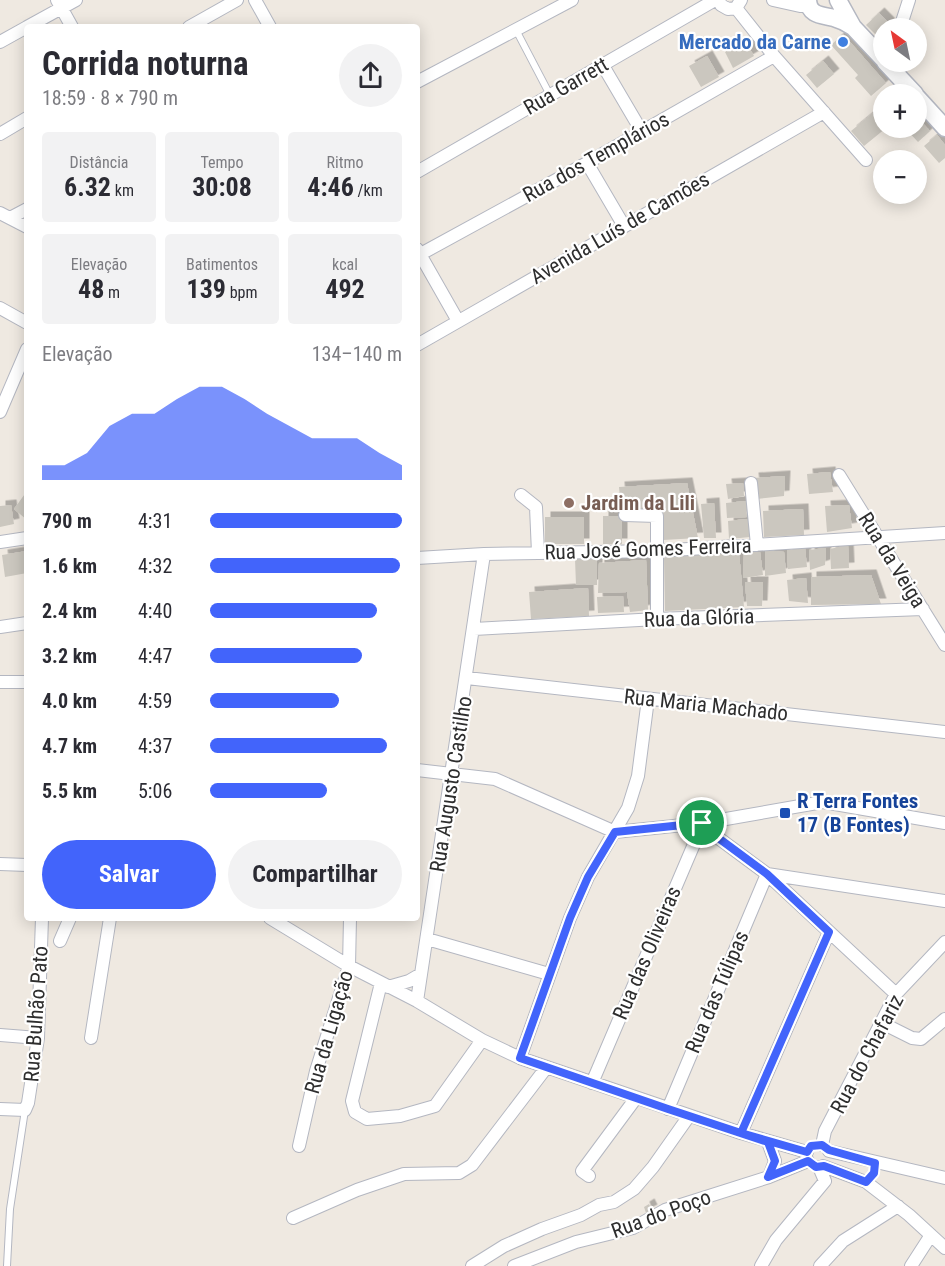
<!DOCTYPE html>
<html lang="pt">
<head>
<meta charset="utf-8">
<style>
  :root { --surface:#fff; --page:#f2f2f3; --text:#2b2b33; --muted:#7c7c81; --accent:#4264fb }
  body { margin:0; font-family:"Roboto Condensed",sans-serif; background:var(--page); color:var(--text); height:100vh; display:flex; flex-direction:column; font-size:22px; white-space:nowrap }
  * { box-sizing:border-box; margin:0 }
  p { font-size:20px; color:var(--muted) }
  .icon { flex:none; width:33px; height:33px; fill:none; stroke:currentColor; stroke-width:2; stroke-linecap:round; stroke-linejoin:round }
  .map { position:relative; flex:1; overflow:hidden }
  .panel { position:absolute; left:24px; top:24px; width:396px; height:897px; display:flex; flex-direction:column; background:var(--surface); border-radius:6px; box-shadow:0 3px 15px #0003 }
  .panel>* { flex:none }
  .needle { width:39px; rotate:327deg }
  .fabs { position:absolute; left:873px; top:18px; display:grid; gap:12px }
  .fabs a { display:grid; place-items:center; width:54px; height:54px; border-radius:50%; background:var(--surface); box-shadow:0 3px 15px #0003; font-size:30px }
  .pin { position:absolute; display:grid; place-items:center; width:51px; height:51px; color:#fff; margin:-26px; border:3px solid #fff; border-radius:50%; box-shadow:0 2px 6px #0007 }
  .round { display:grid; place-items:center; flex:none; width:63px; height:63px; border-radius:32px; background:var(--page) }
  .summary { display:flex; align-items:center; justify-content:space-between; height:102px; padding:0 18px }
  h1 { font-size:33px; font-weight:700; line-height:45px }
  .metrics { display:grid; grid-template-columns:repeat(3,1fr); gap:9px; height:102px; padding:6px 18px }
  .metrics div { display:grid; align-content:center; border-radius:6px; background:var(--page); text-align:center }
  .metrics b { font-size:26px; font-weight:700 }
  .metrics small { font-size:16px; font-weight:400 }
  .metrics p { font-size:16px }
  .chart { height:168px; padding:12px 18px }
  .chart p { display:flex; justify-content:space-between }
  .chart svg { width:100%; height:108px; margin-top:6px; fill:var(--accent); opacity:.7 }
  .primary-button { display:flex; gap:12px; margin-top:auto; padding:12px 18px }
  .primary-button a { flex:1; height:69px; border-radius:36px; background:var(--accent); color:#fff; font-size:24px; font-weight:700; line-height:69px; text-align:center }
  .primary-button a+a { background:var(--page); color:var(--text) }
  ul { padding:0 18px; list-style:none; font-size:20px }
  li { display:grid; grid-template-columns:96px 72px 1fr; align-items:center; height:45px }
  li i { height:15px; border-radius:8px; background:var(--accent) }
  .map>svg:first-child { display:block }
  .building { fill:#cbc7bf; filter:url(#shadow) }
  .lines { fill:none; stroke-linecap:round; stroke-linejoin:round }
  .lane-casing { stroke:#b4b7c1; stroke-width:8 }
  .street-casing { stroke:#b4b7c1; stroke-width:14 }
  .secondary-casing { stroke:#b4b7c1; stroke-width:19 }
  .lane { stroke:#fff; stroke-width:6 }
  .street { stroke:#fff; stroke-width:12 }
  .secondary { stroke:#fff; stroke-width:16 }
  .route-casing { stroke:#fff; stroke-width:12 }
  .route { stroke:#4264fb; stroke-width:8 }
  .shop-dot { fill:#3f7fe0; stroke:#fff; stroke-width:2 }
  .education-dot { fill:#8d6e63; stroke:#fff; stroke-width:2 }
  .transit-dot { fill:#1a4fb4; stroke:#fff; stroke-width:2 }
  .labels { text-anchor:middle; stroke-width:4.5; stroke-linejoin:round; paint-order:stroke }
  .shop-label { font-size:21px; font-weight:bold; fill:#366cbe; stroke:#fff; text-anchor:end }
  .street-label { font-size:21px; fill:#2e2e2e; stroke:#fff }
  .education-label { font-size:21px; font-weight:bold; fill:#785e54; stroke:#fff; text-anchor:start }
  .transit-label { font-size:21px; font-weight:bold; fill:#164399; stroke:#fff; text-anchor:start }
</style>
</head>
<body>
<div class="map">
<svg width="945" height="1266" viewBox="0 0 945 1266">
  <defs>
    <filter id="shadow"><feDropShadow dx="5.5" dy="-5.5" stdDeviation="0" flood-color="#0004"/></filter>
  </defs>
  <rect width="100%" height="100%" fill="#efe9e1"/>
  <path class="building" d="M879,13L894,28H884V43L866,25Z
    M843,34L886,83L871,96L855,78L858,75L831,45Z
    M745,41L754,56L733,68L725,52Z
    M707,56L719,77L701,87L689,66Z
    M823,61L834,74L817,88L806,75Z
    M873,113L884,128H886L864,146L851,131Z
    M916,116L930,131L918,142L905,128H916Z
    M937,135L945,145V158L939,163L924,146Z
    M830,472L833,492L809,494L807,474Z
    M785,476L784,496L756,499L753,478Z
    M687,483L698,538L663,540L660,512L621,510L619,487Z
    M743,483L744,496L728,499L726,484Z
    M27,491V520L14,509Z
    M746,501L747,517L727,518L726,503Z
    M714,503L716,538H704L701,504Z
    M11,505L14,524L0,527V506Z
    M849,505L852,528L827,532L825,506Z
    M803,509L804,535L764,537L763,511Z
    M603,516H622V544H603Z
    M545,517H584V544H545Z
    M747,519L750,537L729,539L728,521Z
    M848,545L849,568L831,569L830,549Z
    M805,548L807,567L788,569L787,550Z
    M826,548L825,565L810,570L809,550Z
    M765,550L784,552L786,573L765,576Z
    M27,551V573L5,577L2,555Z
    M760,552L763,575L743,578L744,553Z
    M739,553L744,607L665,611L664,558Z
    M575,559H597V585H576Z
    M646,560L648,610L630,612L627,592L598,593L599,563Z
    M871,575L881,604L811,605V577Z
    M806,578L808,603L789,601L787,580Z
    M745,582H763L762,606H747Z
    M588,588L589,616L531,619L529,592Z
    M623,596L624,612L598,613L597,597Z
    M649,1204L652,1210L646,1213L644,1207Z"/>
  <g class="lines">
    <g class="lane-casing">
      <path id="lane" d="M516,30L550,95
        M866,1182L874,1173L875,1163
        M7,1266L10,1209L25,1110"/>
    </g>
    <g class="street-casing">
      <path id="street" d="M57,0L72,27
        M255,0L270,27
        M719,0L721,5L728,9L736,8L741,0
        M773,0L800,6H808
        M736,8L774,56L866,160
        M27,27L76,0
        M189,27L237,0
        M900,28L909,0
        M0,42L27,27
        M602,64L642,132
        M417,82L572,0
        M0,134L27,118
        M587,163L624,226
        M417,172L715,0
        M0,213L27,227
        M10,218L27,209
        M417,249L458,321
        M417,256L587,163L774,56
        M0,308L27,323
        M417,345L824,112
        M0,412L27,349
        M839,475L945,645
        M751,483L757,545
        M521,495L536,507L538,553
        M625,515L657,516V619
        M0,542L27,538
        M417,558L484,554L657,551L945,533
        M0,627L27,623
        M474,629L657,619L923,609
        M467,678L945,732
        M0,682H27
        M417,770L495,779L615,832L703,823L823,802L945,823
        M0,864L27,865
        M767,874L945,901
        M270,918L349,966L417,1001L482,1040L520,1058L741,1133L807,1152
        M427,939L549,974
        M60,941L70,918
        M381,983L352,1101L355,1112L367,1119L400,1116L435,1106L482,1040
        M388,987L409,981L421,974
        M417,1001L484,554
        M882,1023L912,1038L921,1039L945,1019
        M0,1035L38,1038
        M91,1038L110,918
        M520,1058L570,918L588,877L628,808L638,776L648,699
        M592,1083L703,823L717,837L767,874L896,994
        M0,1109L25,1110L28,1103L38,1038L42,918
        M668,1109L767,874
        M741,1133L829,932
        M768,1142L775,1161L769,1177
        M822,1145L825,1131L896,994L945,942
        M299,1146L316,1071L349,966L350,918
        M829,1151L945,1178
        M823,1166L866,1182L909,1215L945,1248
        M589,1176L582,1171L636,1098
        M293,1218L357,1190L404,1174L459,1173L472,1165L546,1068
        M472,1266L504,1246L542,1229L581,1215L599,1205L614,1202L634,1189L653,1167L689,1116
        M514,1266L576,1242L633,1228L665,1210L769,1177L808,1161
        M761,1266L776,1240L825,1181L819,1167
        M820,1266L843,1241L898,1206
        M911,1266L931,1235"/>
    </g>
    <g class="secondary-casing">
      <path id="secondary" d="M808,0C809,16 822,15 834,18C841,20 847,23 853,27
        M838,0L853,27L884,60
        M885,62L915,94
        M916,96L945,128"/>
    </g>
    <use href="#lane" class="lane"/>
    <use href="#street" class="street"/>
    <use href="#secondary" class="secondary"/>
  </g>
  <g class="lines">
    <g class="route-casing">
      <path id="route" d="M702,823L615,832L588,877L570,918L520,1058L668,1109L768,1142L775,1161L768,1177L808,1161L816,1167L824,1166L866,1182L874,1173L875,1163L829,1150L822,1145L811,1146L807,1152L741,1133L829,932L767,874L717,837L702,823"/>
    </g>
    <use href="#route" class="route"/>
  </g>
  <circle class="shop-dot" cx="843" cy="42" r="6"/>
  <circle class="education-dot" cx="569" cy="503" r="6"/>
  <rect class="transit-dot" x="779" y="807" width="12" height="12" rx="3"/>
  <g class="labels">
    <g class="shop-label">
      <text x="831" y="49">Mercado da Carne</text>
    </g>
    <g class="street-label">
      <text transform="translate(566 86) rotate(-30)" y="7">Rua Garrett</text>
      <text transform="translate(596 157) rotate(-29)" y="7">Rua dos Templários</text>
      <text transform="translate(620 228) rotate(-30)" y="7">Avenida Luís de Camões</text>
      <text transform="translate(648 549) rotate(-2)" y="7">Rua José Gomes Ferreira</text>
      <text transform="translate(892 560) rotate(58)" y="7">Rua da Veiga</text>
      <text transform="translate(699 618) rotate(-2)" y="7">Rua da Glória</text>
      <text transform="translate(706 705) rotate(6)" y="7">Rua Maria Machado</text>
      <text transform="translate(451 784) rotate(-81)" y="7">Rua Augusto Castilho</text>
      <text transform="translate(647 953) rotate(-67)" y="7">Rua das Oliveiras</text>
      <text transform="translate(717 992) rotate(-67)" y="7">Rua das Túlipas</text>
      <text transform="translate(36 1014) rotate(-86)" y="7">Rua Bulhão Pato</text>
      <text transform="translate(329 1032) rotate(-74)" y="7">Rua da Ligação</text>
      <text transform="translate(867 1054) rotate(-62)" y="7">Rua do Chafariz</text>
      <text transform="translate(661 1214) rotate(-20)" y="7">Rua do Poço</text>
    </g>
    <g class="education-label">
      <text x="581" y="510">Jardim da Lili</text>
    </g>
    <g class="transit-label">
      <text x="797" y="808">R Terra Fontes<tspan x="797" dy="24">17 (B Fontes)</tspan></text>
    </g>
  </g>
</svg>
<div class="fabs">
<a><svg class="needle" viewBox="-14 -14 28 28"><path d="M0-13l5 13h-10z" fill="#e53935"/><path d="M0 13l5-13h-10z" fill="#7c7c81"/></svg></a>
<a>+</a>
<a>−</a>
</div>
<div class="pin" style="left:702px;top:823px;background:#1e9e55"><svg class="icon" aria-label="arrive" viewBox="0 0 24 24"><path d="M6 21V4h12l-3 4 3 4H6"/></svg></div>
<section class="panel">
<div class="summary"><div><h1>Corrida noturna</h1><p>18:59 · 8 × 790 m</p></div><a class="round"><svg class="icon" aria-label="share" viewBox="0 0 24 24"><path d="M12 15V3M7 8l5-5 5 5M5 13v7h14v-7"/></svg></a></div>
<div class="metrics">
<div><p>Distância</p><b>6.32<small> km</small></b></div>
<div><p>Tempo</p><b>30:08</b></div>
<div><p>Ritmo</p><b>4:46<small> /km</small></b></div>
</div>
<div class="metrics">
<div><p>Elevação</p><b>48<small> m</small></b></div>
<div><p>Batimentos</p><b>139<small> bpm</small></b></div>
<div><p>kcal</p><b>492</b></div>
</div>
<div class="chart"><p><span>Elevação</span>134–140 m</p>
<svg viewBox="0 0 160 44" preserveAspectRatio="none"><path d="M0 44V38L10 38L20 33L30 22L40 17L50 17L60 11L70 6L80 6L90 11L100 17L110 22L120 27L130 27L140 27L150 33L160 38V44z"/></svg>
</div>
<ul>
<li><b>790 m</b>4:31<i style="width:100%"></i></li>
<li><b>1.6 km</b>4:32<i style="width:99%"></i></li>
<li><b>2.4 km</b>4:40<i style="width:87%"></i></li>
<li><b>3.2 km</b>4:47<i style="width:79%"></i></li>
<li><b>4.0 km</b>4:59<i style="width:67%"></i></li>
<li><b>4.7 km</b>4:37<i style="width:92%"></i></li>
<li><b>5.5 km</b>5:06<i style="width:61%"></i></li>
</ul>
<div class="primary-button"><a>Salvar</a><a>Compartilhar</a></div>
</section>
</div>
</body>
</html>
